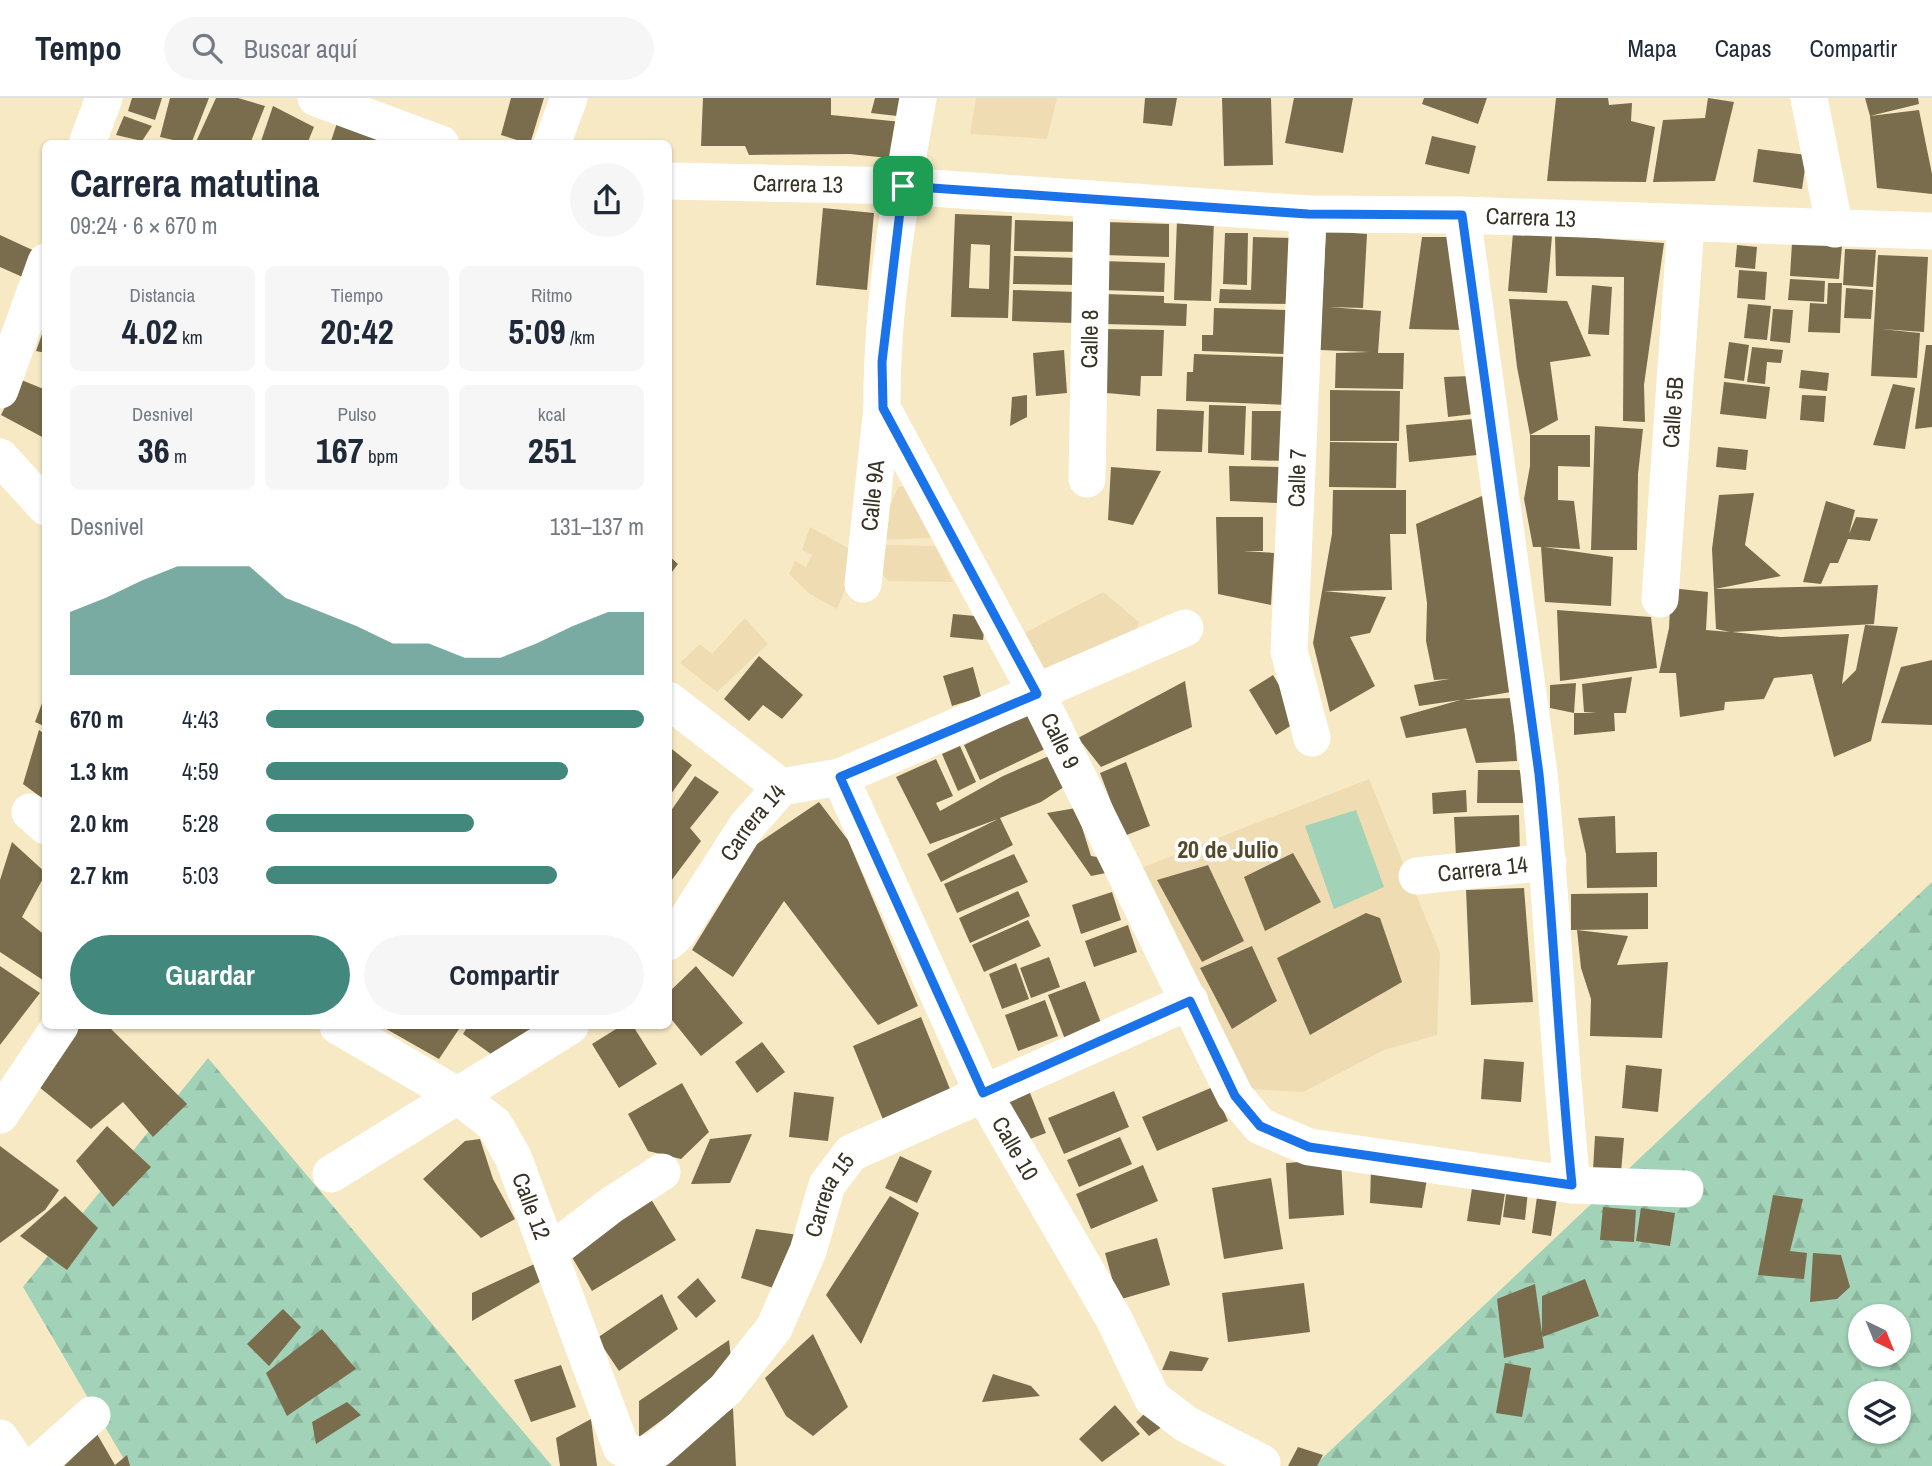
<!DOCTYPE html>
<html lang="es">
<head>
<meta charset="utf-8">
<style>
  :root { --surface:#fff; --page:#f6f6f7; --text:#1f2937; --muted:#747a83; --line:#e0e1e3; --accent:#43887c }
  body { margin:0; font-family:"Archivo Narrow",sans-serif; background:var(--page); color:var(--text); height:100vh; display:flex; flex-direction:column; font-size:26px; white-space:nowrap }
  * { box-sizing:border-box; margin:0 }
  p { font-size:23px; color:var(--muted) }
  .icon { flex:none; width:38px; height:38px; fill:none; stroke:currentColor; stroke-width:2; stroke-linecap:round; stroke-linejoin:round }
  .map { position:relative; flex:1; overflow:hidden }
  .drawer { position:absolute; left:42px; top:42px; width:630px; height:889px; display:flex; flex-direction:column; background:var(--surface); border-radius:10px; box-shadow:0 2px 5px #0004 }
  .drawer>* { flex:none }
  .needle { width:46px; rotate:137deg }
  .fabs { position:absolute; left:1848px; top:1206px; display:grid; gap:14px }
  .fabs a { display:grid; place-items:center; width:63px; height:63px; border-radius:50%; background:var(--surface); box-shadow:0 2px 5px #0004; font-size:35px }
  .pin { position:absolute; display:grid; place-items:center; width:60px; height:60px; color:#fff; margin:-30px; border-radius:14px; box-shadow:0 4px 10px #0006 }
  .round { display:grid; place-items:center; flex:none; width:74px; height:74px; border-radius:37px; background:var(--page) }
  .summary { display:flex; align-items:center; justify-content:space-between; height:119px; padding:0 28px }
  h1 { font-size:38px; font-weight:700; line-height:52px }
  .figures { display:grid; grid-template-columns:repeat(3,1fr); gap:10px; height:119px; padding:7px 28px }
  .figures div { display:grid; align-content:center; border-radius:10px; background:var(--page); text-align:center }
  .figures b { font-size:35px; font-weight:700 }
  .figures small { font-size:19px; font-weight:400 }
  .figures p { font-size:19px }
  .chart { height:196px; padding:14px 28px }
  .chart p { display:flex; justify-content:space-between }
  .chart svg { width:100%; height:126px; margin-top:7px; fill:var(--accent); opacity:.7 }
  .action { display:flex; gap:14px; margin-top:auto; padding:14px 28px }
  .action a { flex:1; height:80px; border-radius:42px; background:var(--accent); color:#fff; font-size:28px; font-weight:700; line-height:80px; text-align:center }
  .action a+a { background:var(--page); color:var(--text) }
  ul { padding:0 28px; list-style:none; font-size:23px }
  li { display:grid; grid-template-columns:112px 84px 1fr; align-items:center; height:52px }
  li i { height:18px; border-radius:9px; background:var(--accent) }
  header { display:flex; align-items:center; gap:42px; box-sizing:border-box; height:98px; padding:0 35px; background:var(--surface); border-bottom:2px solid var(--line) }
  header strong { font-size:33px }
  nav { display:flex; gap:38px; margin-inline-start:auto; font-size:24px }
  .search { width:490px; height:63px; background:var(--page); display:flex; align-items:center; gap:18px; box-sizing:border-box; padding:0 24px; border-radius:38px; color:var(--muted); font-size:26px }
  .map>svg:first-child { display:block }
  .built { fill:#efdcb2 }
  .forest { fill:url(#forest-firs); fill-rule:evenodd }
  .garden { fill:#a2d2b7 }
  .building { fill:#7a6d4d; fill-rule:evenodd }
  .lines { fill:none; stroke-linecap:round; stroke-linejoin:round }
  .minor { stroke:#fff; stroke-width:37 }
  .route-casing { stroke:#fff; stroke-width:14 }
  .route { stroke:#1a73e8; stroke-width:9 }
  .labels { text-anchor:middle; stroke-width:7; stroke-linejoin:round; paint-order:stroke }
  .street-label { font-size:23px; fill:#383224; stroke:#fff }
  .neighbourhood-label { font-size:24px; font-weight:bold; fill:#56492a; stroke:#fff }
</style>
</head>
<body>
<header>
<strong>Tempo</strong>
<div class="search"><svg class="icon" aria-label="search" viewBox="0 0 24 24"><circle cx="10" cy="10" r="6"/><path d="M15 15l6 6"/></svg>Buscar aquí</div>
<nav><a>Mapa</a><a>Capas</a><a>Compartir</a></nav>
</header>
<div class="map">
<svg width="1932" height="1368" viewBox="0 0 1932 1368">
  <defs>
    <pattern id="forest-firs" width="22" height="20" patternUnits="userSpaceOnUse" patternTransform="scale(1.75)"><rect width="22" height="20" fill="#a2d2b7"/><path d="M5 1l3.5 6h-7zM16 11l3.5 6h-7z" fill="#8cb59d"/></pattern>
  </defs>
  <rect width="100%" height="100%" fill="#f8e9c5"/>
  <path class="built" d="M976,0H1057L1047,41L970,36Z
    M908,388L933,440L876,442L898,389Z
    M810,429L859,456L837,511L810,496L789,476L795,463L806,469L812,457L802,452Z
    M883,447L935,448L953,484L888,483L875,467Z
    M1103,494L1139,524L1132,547L1040,589L1017,539Z
    M745,520L768,546L717,594L680,565L700,546L712,556Z
    M1369,681L1440,855L1437,937L1384,952L1303,994L1248,991L1141,770Z"/>
  <path class="forest" d="M1932,784V1368H1314ZM1860,1218H1899V1256H1860ZM1860,1295H1899V1334H1860Z
    M208,960L552,1368H128L23,1189Z"/>
  <path class="garden" d="M1356,712L1384,789L1334,811L1305,728Z"/>
  <path class="building" d="M132,0H162L155,22L128,13Z
    M170,0H209L191,46L160,39Z
    M216,0H238L265,8L250,46H195Z
    M511,0H544L530,46L501,37Z
    M703,0H831V17L902,24L898,61L850,56L749,57L745,48H701Z
    M875,0H909L906,19L871,15Z
    M1145,0H1177L1172,28L1143,25Z
    M1222,0H1271L1273,67L1224,68Z
    M1294,0H1353L1343,55L1285,45Z
    M1424,0H1487L1478,26L1422,6Z
    M1556,0H1608L1609,7L1632,5L1631,23L1655,29L1646,84L1547,83Z
    M1708,0L1734,4L1715,83L1653,84L1663,22L1705,20Z
    M1865,0H1918L1919,6L1870,18Z
    M273,8L314,29L307,46H260Z
    M1919,12L1932,76V96L1877,90L1870,18Z
    M124,18L152,28L142,43L116,37Z
    M337,25L402,46H330Z
    M1432,38L1476,48L1469,76L1425,66Z
    M1758,51L1807,57L1802,91L1753,84Z
    M823,110L874,115L867,192L816,187Z
    M955,116L1012,118L1008,220L951,219ZM971,146L990,147L989,191L969,190Z
    M1015,122L1083,124L1081,154L1014,153Z
    M1177,122H1214L1211,203L1174,202Z
    M1105,124L1169,126V159L1103,157Z
    M1326,133L1367,136L1363,210L1329,209L1381,213L1378,255H1404L1403,291L1335,290L1336,255L1370,254L1320,252Z
    M1225,135H1248L1247,187L1223,186Z
    M1513,135L1552,138L1547,195L1508,193Z
    M0,137L39,155L27,181L0,169Z
    M1555,137L1664,145L1644,287L1645,324L1623,323L1624,179L1556,178Z
    M1253,139L1296,140L1294,206L1219,205L1220,191L1251,192Z
    M1422,139H1453L1465,232L1409,231Z
    M1792,145L1842,148L1839,181L1790,178Z
    M1737,147L1757,149L1755,171L1735,169Z
    M1845,151L1876,152L1873,189L1843,187Z
    M1878,157L1928,159L1924,234L1881,231L1920,235L1917,280L1871,278Z
    M1014,158L1079,160L1078,187L1013,186Z
    M1102,163L1165,165L1164,194L1101,192Z
    M1739,172L1767,174L1765,202L1737,200Z
    M1790,181L1825,183L1824,204L1788,202Z
    M1828,185H1842L1840,235L1808,234L1810,205L1827,206Z
    M1592,187L1612,189L1609,237L1588,236Z
    M1846,190L1873,192L1871,221L1844,220Z
    M1013,192L1077,194L1075,225L1012,223Z
    M1105,196L1164,198V205L1187,206L1186,228L1103,226Z
    M1509,201L1567,203L1591,258L1550,264L1558,322L1530,337H1590V369L1558,368V402L1574,403L1580,451L1544,449L1613,459L1611,508L1545,504L1541,449H1533L1524,401L1530,368V337L1517,269Z
    M1748,206L1771,208L1767,242L1744,240Z
    M1214,210L1286,212L1284,256L1202,253V237H1213Z
    M1773,211L1793,212L1790,245L1770,243Z
    M45,228H46V255L36,253Z
    M1101,231L1164,232L1162,278H1141L1140,298L1095,294Z
    M1729,244L1749,247L1744,283L1724,280Z
    M1926,247H1932V329L1915,331Z
    M1752,249L1783,252L1781,265L1767,264L1765,286L1747,284Z
    M1064,252L1067,295L1036,298L1033,255Z
    M1194,256L1290,259L1288,307L1186,303L1187,274H1193Z
    M1801,272L1829,275L1827,293L1799,290Z
    M1471,278L1474,316L1448,319L1444,279Z
    M19,281L46,292V341L1,317Z
    M1724,284L1770,289L1766,321L1720,316Z
    M1893,286L1915,290L1905,351L1873,347Z
    M1330,292L1400,293L1399,343H1330Z
    M1027,297V319L1010,328L1012,299Z
    M1802,297L1826,298L1824,324L1800,322Z
    M1209,307L1246,308L1244,357L1208,355Z
    M1157,311L1204,313L1202,354L1156,353Z
    M1252,313H1284V363L1251,362Z
    M1484,320L1487,356L1409,364L1406,327Z
    M1595,328L1643,331L1638,376L1637,452H1591Z
    M1330,344L1397,345L1396,390L1329,389Z
    M1718,349L1748,352L1746,372L1716,369Z
    M1229,368L1280,369L1278,405L1230,403Z
    M1111,369L1161,373L1133,427L1108,422Z
    M1333,392H1406V436H1390L1392,492L1324,493L1386,499L1370,535L1350,539L1375,588L1330,614L1313,545L1332,436Z
    M1489,395L1511,594L1463,602L1512,600L1517,663L1476,665L1466,630L1406,640L1400,619L1460,602L1419,608L1414,587L1449,581L1434,582L1426,543L1427,505L1416,426Z
    M1754,395L1745,447L1781,478L1715,491L1878,487L1874,526L1732,534L1781,539L1849,536L1842,586L1856,572L1865,527L1898,529L1871,643L1834,659L1812,576L1774,580L1764,601L1725,604L1724,612L1680,619L1676,575H1659L1669,530L1671,490L1708,494L1706,532L1730,534L1716,531L1712,451L1719,397Z
    M1826,403L1855,412L1849,436L1856,419L1878,421L1870,443L1848,441L1838,465H1830L1821,486L1803,484Z
    M1216,419H1263V453H1243L1274,455L1271,507L1218,496Z
    M668,457L678,466L668,479Z
    M1557,512L1651,519L1657,570L1560,583Z
    M953,516L986,519L983,542L950,539Z
    M759,558L803,597L782,621L763,607L749,623L724,601Z
    M1932,562V627L1881,625L1901,569Z
    M973,569L981,599L952,608L943,578Z
    M1273,577L1300,622L1276,637L1249,592Z
    M1632,579L1626,615H1614L1615,633L1574,637V615H1597L1584,614L1582,586Z
    M1185,583L1192,629L1101,669L1078,640Z
    M1576,585L1574,615L1550,610V587Z
    M45,597H46V629L35,624Z
    M1031,615L1047,650L980,682L964,647Z
    M39,632L46,637V703L23,686Z
    M668,648L692,667L668,700Z
    M960,648L976,684L958,693L942,656Z
    M1058,654L1073,683L1041,704L1000,720L1013,747L941,784L927,756L998,721L930,746L896,679L936,661L953,698L936,705L940,713L1003,678Z
    M1126,664L1150,728L1124,738L1100,675Z
    M1478,672H1523V705H1477Z
    M695,678L719,694L690,730L701,743L668,787V717Z
    M1466,692L1467,714L1433,716L1432,695Z
    M819,704L848,742L918,908L878,927L784,803L733,879L692,852L757,746Z
    M1076,710L1091,758L1103,760L1106,775L1091,778L1047,715Z
    M1519,717L1520,757L1456,759L1454,719Z
    M1615,718L1616,755L1657,754V789L1587,790L1586,756L1578,720Z
    M12,744L46,775L22,819L46,838V884L0,854V782Z
    M1293,755L1321,804L1265,833L1244,779Z
    M1014,756L1028,784L957,815L944,786Z
    M1208,767L1244,843L1202,864L1157,782Z
    M1524,790L1533,904L1471,907L1466,792Z
    M1018,793L1030,818L970,845L959,820Z
    M1112,794L1121,822L1081,836L1072,807Z
    M1648,795V831L1571,832V796Z
    M1366,815L1380,820L1402,884L1310,937L1277,860Z
    M1028,822L1041,848L984,874L972,847Z
    M1128,827L1137,854L1094,869L1085,843Z
    M1577,832L1628,838L1617,867L1668,864L1662,940L1590,938L1591,901L1581,870Z
    M1252,848L1277,903L1232,931L1200,870Z
    M1049,859L1060,889L1031,900L1020,870Z
    M1016,865L1029,901L1002,911L989,876Z
    M0,868L40,895L0,947Z
    M696,868L743,925L701,958L668,917V895Z
    M1085,883L1103,930L1066,944L1048,897Z
    M1045,902L1058,938L1018,953L1005,917Z
    M921,919L952,996L884,1024L853,948Z
    M80,928H108L187,1006L153,1039L123,1004L91,1031L39,989Z
    M381,928H461L439,961Z
    M468,928H541L505,966L463,936Z
    M621,928H633L657,966L619,990L592,946Z
    M762,944L785,974L757,995L735,964Z
    M1484,961L1524,964L1521,1004L1481,1001Z
    M1626,967L1662,971L1658,1014L1622,1010Z
    M682,985L709,1034L681,1061L648,1053L628,1016Z
    M1213,989L1228,1023L1157,1053L1142,1019Z
    M1028,990L1046,1035L1014,1047L991,1005Z
    M1114,993L1129,1029L1064,1056L1048,1020Z
    M794,994L834,999L828,1043L789,1039Z
    M107,1028L151,1069L113,1109L76,1063Z
    M752,1036L730,1085L691,1086L710,1041Z
    M1595,1038L1624,1040L1621,1074L1593,1072Z
    M1120,1039L1132,1066L1079,1089L1067,1062Z
    M480,1041L493,1081L515,1121L481,1140L423,1081L465,1043Z
    M0,1048L59,1092L45,1112L0,1145Z
    M900,1058L932,1073L917,1105L885,1090Z
    M1341,1061L1344,1117L1289,1121L1286,1065Z
    M1143,1067L1158,1103L1091,1131L1076,1096Z
    M1371,1069L1427,1081L1422,1110L1370,1105Z
    M1474,1077L1507,1082L1500,1127L1467,1123Z
    M1271,1080L1283,1151L1224,1161L1212,1090Z
    M1508,1081L1529,1083L1525,1122L1503,1119Z
    M1538,1091L1558,1094L1551,1138L1532,1135Z
    M1773,1097L1803,1101L1790,1153L1807,1155L1804,1181L1758,1177Z
    M65,1098L98,1130L67,1172L20,1138Z
    M649,1098L676,1142L592,1193L566,1149Z
    M890,1098L919,1115L861,1246L826,1197Z
    M1603,1109L1636,1112L1634,1144L1600,1142Z
    M1641,1110L1675,1115L1670,1148L1636,1143Z
    M756,1131L805,1138L783,1193L741,1180Z
    M1157,1140L1170,1187L1118,1202L1105,1155Z
    M1813,1155L1841,1157L1850,1189L1837,1201L1810,1204Z
    M543,1162L550,1178L472,1223V1195Z
    M698,1180L716,1203L696,1220L677,1199Z
    M1585,1181L1599,1218L1542,1239V1198Z
    M1304,1185L1310,1234L1228,1244L1222,1195Z
    M1535,1186L1544,1250L1504,1260L1497,1201Z
    M662,1196L678,1231L619,1273L597,1240Z
    M283,1211L301,1229L269,1268L247,1246Z
    M322,1231L356,1271L287,1318L266,1275Z
    M813,1236L848,1309L813,1338L786,1318L765,1280Z
    M729,1242L732,1270L639,1339V1303Z
    M1170,1253L1209,1260L1202,1273L1162,1272Z
    M1505,1265L1531,1270L1522,1319L1496,1315Z
    M561,1267L576,1309L531,1324L514,1282Z
    M993,1276L1031,1288L1040,1298L982,1304Z
    M347,1304L361,1317L316,1346L312,1324Z
    M1115,1307L1140,1336L1102,1364L1079,1341Z
    M733,1310L736,1368H651Z
    M1147,1313L1169,1324L1149,1338L1136,1324Z
    M591,1321L597,1368H560L556,1340Z
    M97,1336L115,1367L127,1357L130,1368H64Z
    M1298,1349L1323,1357L1317,1368H1288Z"/>
  <g class="lines">
    <g class="minor">
      <path d="M316,0L441,46"/>
      <path id="s1" d="M918,0C900,102 881,207 882,310L1037,596L1235,998L1260,1028L1309,1049L1572,1087L1685,1091"/>
      <path d="M1809,0L1835,131"/>
      <path d="M87,46L104,0"/>
      <path d="M552,46L569,0"/>
      <path id="s2" d="M668,83L903,88L1308,116L1462,117L1932,133"/>
      <path d="M1308,116L1289,553L1312,640"/>
      <path d="M1462,117L1539,676C1553,813 1558,950 1572,1087"/>
      <path d="M0,292L46,164"/>
      <path d="M0,359L46,409"/>
      <path id="s3" d="M1087,381L1092,101"/>
      <path id="s4" d="M863,486L882,310"/>
      <path id="s5" d="M1660,501L1686,125"/>
      <path d="M668,602L781,689"/>
      <path id="s6" d="M840,679L983,995L1114,1221L1152,1300L1186,1326L1262,1365"/>
      <path d="M30,714L46,728"/>
      <path id="s7" d="M1417,778L1548,764"/>
      <path id="s8" d="M668,844L678,835L746,729L781,689L840,679L1185,530"/>
      <path id="s9" d="M338,928L458,998L494,1026L513,1059L621,1349L637,1359L658,1351L726,1291L774,1230L808,1153L827,1087L851,1055L1190,903"/>
      <path d="M0,1017L60,928"/>
      <path d="M331,1076L570,928"/>
      <path d="M549,1155L610,1108L662,1074"/>
      <path d="M0,1340L19,1368"/>
      <path d="M35,1368L92,1317"/>
    </g>
  </g>
  <g class="lines">
    <g class="route-casing">
      <path id="route" d="M903,88L1308,116L1462,117L1539,676C1553,813 1558,950 1572,1087L1309,1049L1260,1028L1235,998L1190,903L983,995L840,679L1037,596L883,310L882,264Z"/>
    </g>
    <use href="#route" class="route"/>
  </g>
  <g class="labels">
    <g class="street-label">
      <text dy="8" stroke="none"><textPath href="#s2" startOffset="130">Carrera 13</textPath></text>
      <text dy="8" stroke="none"><textPath href="#s2" startOffset="864">Carrera 13</textPath></text>
      <text dy="8" stroke="none"><textPath href="#s3" startOffset="140">Calle 8</textPath></text>
      <text dy="8" stroke="none"><textPath href="#s5" startOffset="187">Calle 5B</textPath></text>
      <text transform="translate(1297 380) rotate(-88)" y="8">Calle 7</text>
      <text dy="8" stroke="none"><textPath href="#s4" startOffset="89">Calle 9A</textPath></text>
      <text dy="8" stroke="none"><textPath href="#s1" startOffset="690">Calle 9</textPath></text>
      <text dy="8" stroke="none"><textPath href="#s8" startOffset="147">Carrera 14</textPath></text>
      <text dy="8" stroke="none"><textPath href="#s7" startOffset="66">Carrera 14</textPath></text>
      <text dy="8" stroke="none"><textPath href="#s6" startOffset="411">Calle 10</textPath></text>
      <text dy="8" stroke="none"><textPath href="#s9" startOffset="886">Carrera 15</textPath></text>
      <text dy="8" stroke="none"><textPath href="#s9" startOffset="275">Calle 12</textPath></text>
    </g>
    <g class="neighbourhood-label">
      <text x="1228" y="760">20 de Julio</text>
    </g>
  </g>
</svg>
<div class="fabs">
<a><svg class="needle" viewBox="-14 -14 28 28"><path d="M0-13l5 13h-10z" fill="#e53935"/><path d="M0 13l5-13h-10z" fill="#747a83"/></svg></a>
<a><svg class="icon" aria-label="layers" viewBox="0 0 24 24"><path d="M12 4l9 5-9 5-9-5zM3 14l9 5 9-5"/></svg></a>
</div>
<div class="pin" style="left:903px;top:88px;background:#1e9e55"><svg class="icon" aria-label="arrive" viewBox="0 0 24 24"><path d="M6 21V4h12l-3 4 3 4H6"/></svg></div>
<section class="drawer">
<div class="summary"><div><h1>Carrera matutina</h1><p>09:24 · 6 × 670 m</p></div><a class="round"><svg class="icon" aria-label="share" viewBox="0 0 24 24"><path d="M12 15V3M7 8l5-5 5 5M5 13v7h14v-7"/></svg></a></div>
<div class="figures">
<div><p>Distancia</p><b>4.02<small> km</small></b></div>
<div><p>Tiempo</p><b>20:42</b></div>
<div><p>Ritmo</p><b>5:09<small> /km</small></b></div>
</div>
<div class="figures">
<div><p>Desnivel</p><b>36<small> m</small></b></div>
<div><p>Pulso</p><b>167<small> bpm</small></b></div>
<div><p>kcal</p><b>251</b></div>
</div>
<div class="chart"><p><span>Desnivel</span>131–137 m</p>
<svg viewBox="0 0 160 44" preserveAspectRatio="none"><path d="M0 44V22L10 17L20 11L30 6L40 6L50 6L60 17L70 22L80 27L90 33L100 33L110 38L120 38L130 33L140 27L150 22L160 22V44z"/></svg>
</div>
<ul>
<li><b>670 m</b>4:43<i style="width:100%"></i></li>
<li><b>1.3 km</b>4:59<i style="width:80%"></i></li>
<li><b>2.0 km</b>5:28<i style="width:55%"></i></li>
<li><b>2.7 km</b>5:03<i style="width:77%"></i></li>
</ul>
<div class="action"><a>Guardar</a><a>Compartir</a></div>
</section>
</div>
</body>
</html>
